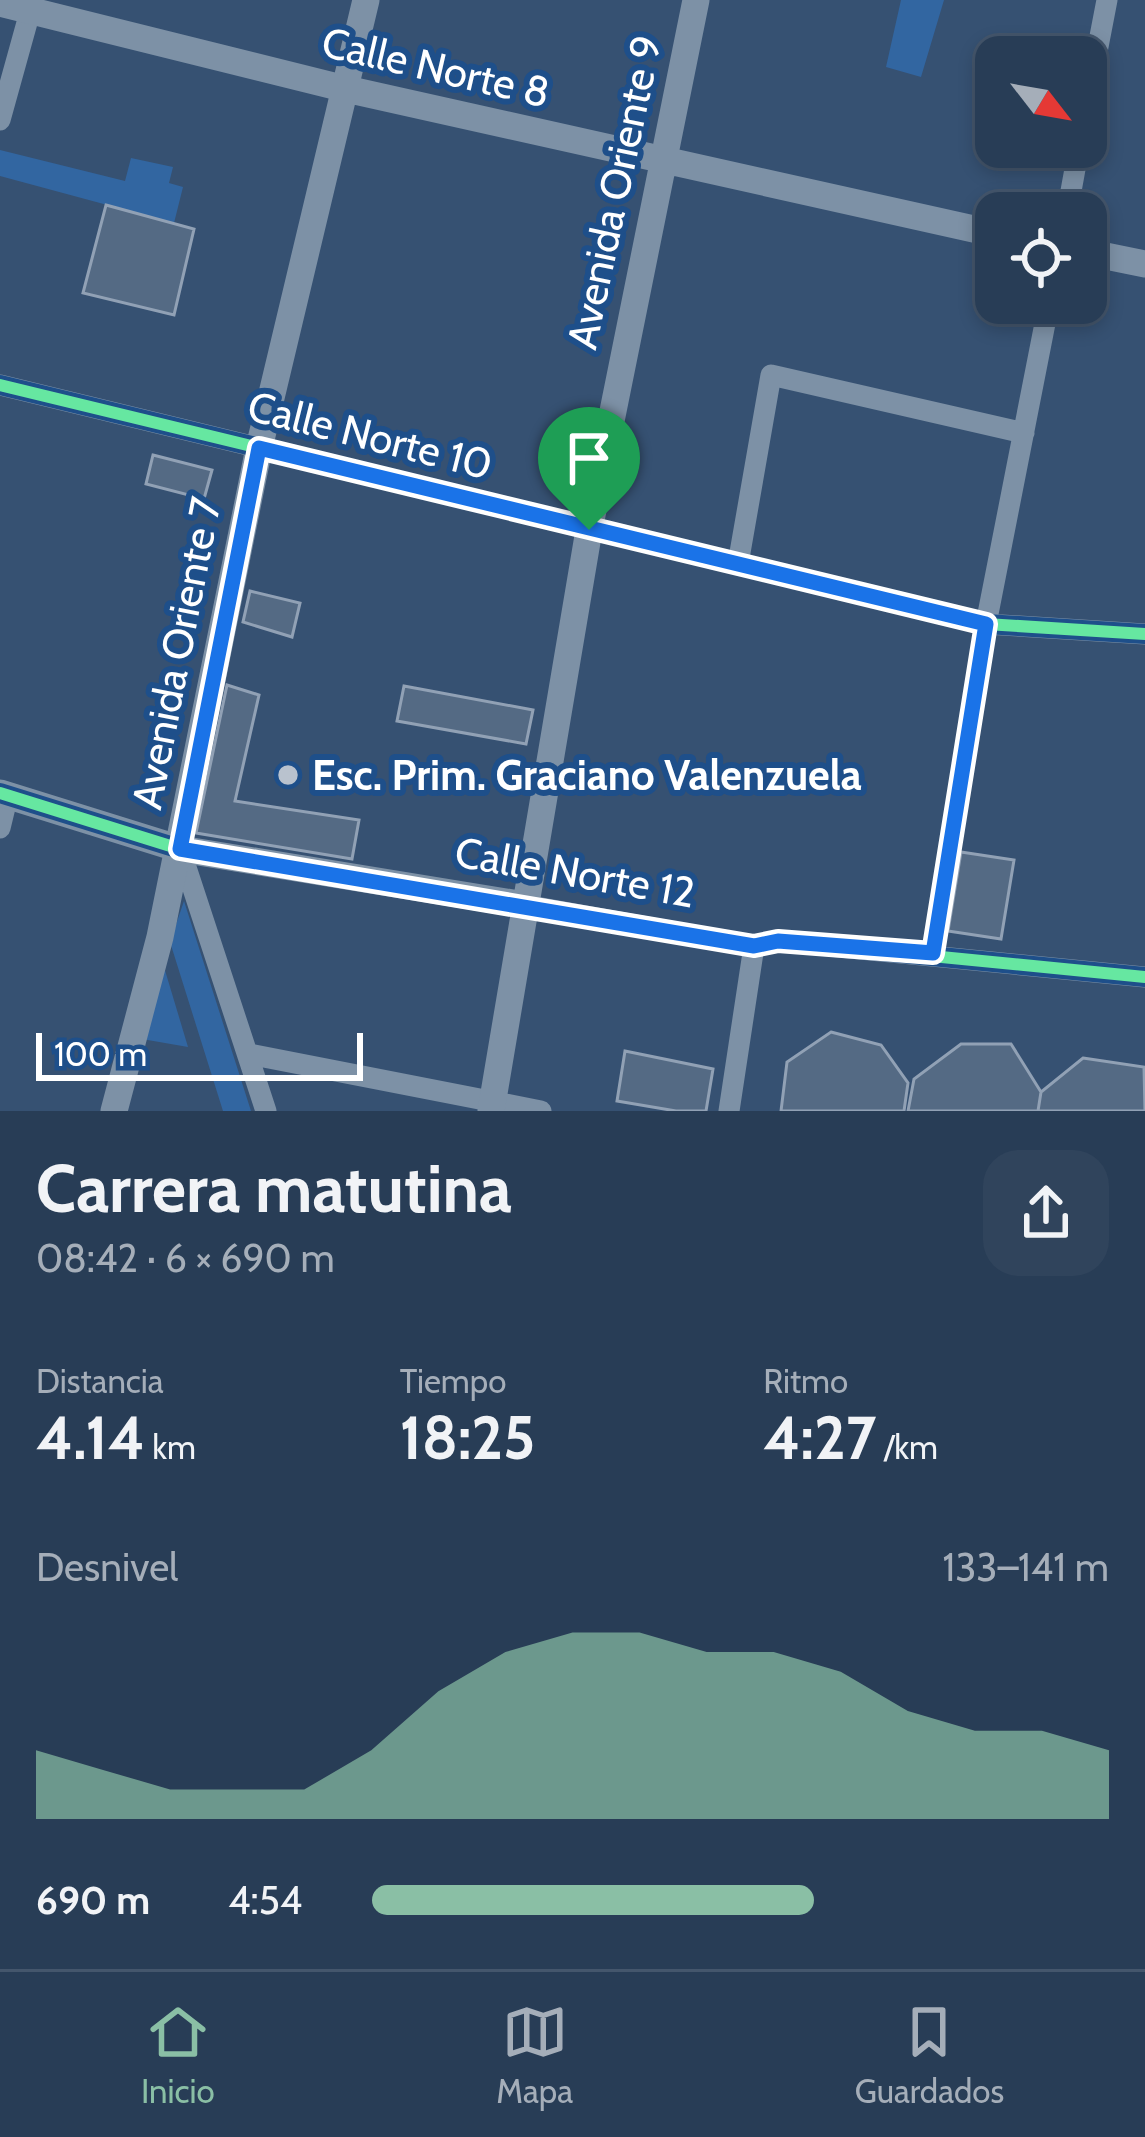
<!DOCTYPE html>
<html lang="es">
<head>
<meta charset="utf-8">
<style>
  :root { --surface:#283d56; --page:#30445c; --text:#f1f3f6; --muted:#a5aeb9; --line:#44566c; --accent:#8abfa5 }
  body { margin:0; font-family:Cabin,sans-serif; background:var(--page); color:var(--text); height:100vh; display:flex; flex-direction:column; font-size:45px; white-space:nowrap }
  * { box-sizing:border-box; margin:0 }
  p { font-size:39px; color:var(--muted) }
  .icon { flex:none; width:66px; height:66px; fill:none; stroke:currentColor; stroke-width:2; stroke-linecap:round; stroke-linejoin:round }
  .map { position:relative; height:1111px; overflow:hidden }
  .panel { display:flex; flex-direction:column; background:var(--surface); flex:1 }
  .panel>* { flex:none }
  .needle { width:78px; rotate:121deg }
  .tools { position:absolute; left:975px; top:36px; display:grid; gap:24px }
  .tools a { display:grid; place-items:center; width:132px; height:132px; border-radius:24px; background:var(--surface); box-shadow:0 6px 18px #0003,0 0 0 3px var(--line); font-size:60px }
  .scale { position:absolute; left:36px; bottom:30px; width:327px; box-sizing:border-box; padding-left:12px; border:6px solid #fff; border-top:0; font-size:33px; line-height:42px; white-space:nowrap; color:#fff; -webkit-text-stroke:9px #1e4f8a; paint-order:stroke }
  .pin { position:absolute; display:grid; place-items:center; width:102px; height:102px; color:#fff; margin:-123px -51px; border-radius:50% 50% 50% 0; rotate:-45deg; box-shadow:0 0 12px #0007 }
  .pin .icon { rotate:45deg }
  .round { display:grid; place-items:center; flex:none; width:126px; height:126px; border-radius:36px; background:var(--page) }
  .summary { display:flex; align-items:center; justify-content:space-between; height:204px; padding:0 36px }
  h1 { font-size:66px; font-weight:700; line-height:90px }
  .stats { display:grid; grid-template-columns:repeat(3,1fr); gap:18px; height:204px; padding:12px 36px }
  .stats div { display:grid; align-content:center }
  .stats b { font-size:60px; font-weight:700 }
  .stats small { font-size:33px; font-weight:400 }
  .stats p { font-size:33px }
  .chart { height:336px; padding:24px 36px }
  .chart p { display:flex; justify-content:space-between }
  .chart svg { width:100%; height:216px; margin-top:12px; fill:var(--accent); opacity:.7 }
  ul { padding:0 36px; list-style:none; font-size:39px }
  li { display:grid; grid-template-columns:192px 144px 1fr; align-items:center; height:90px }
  li i { height:30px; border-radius:15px; background:var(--accent) }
  .menu { display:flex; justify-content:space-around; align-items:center; height:168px; border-top:3px solid var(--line); background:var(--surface); font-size:33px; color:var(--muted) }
  .menu a { display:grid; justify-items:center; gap:6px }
  .menu .current { color:var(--accent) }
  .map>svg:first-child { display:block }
  .green { fill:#3266a1 }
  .building { fill:#546a84; stroke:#91a1b5; stroke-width:3 }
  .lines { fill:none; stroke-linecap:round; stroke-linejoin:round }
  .minor { stroke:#7d91a6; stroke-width:21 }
  .tertiary { stroke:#7d91a6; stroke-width:27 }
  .cycleway-casing { stroke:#1e4f8a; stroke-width:20 }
  .cycleway { stroke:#66e7a1; stroke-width:12 }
  .route-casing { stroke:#fff; stroke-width:24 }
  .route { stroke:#1a73e8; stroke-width:15 }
  .poi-dot { fill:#b9c2ce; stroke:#1e4f8a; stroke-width:4.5 }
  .labels { text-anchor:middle; stroke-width:12; stroke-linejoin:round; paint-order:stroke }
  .street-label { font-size:42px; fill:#fff; stroke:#1e4f8a }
  .poi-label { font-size:42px; font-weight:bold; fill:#fff; stroke:#1e4f8a; text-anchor:start }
</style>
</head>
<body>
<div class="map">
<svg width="1145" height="1111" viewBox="0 0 1145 1111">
  <rect width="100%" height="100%" fill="#365172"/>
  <path class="green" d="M901,0H944L921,77L886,67Z
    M0,150L125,181L131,158L173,167L169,183L183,187L174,223L0,176Z
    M184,901L251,1111H223L170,942Z
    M161,957L188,1047L142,1039Z"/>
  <path class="building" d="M106,205L194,229L174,315L83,293Z
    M153,455L212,470L204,499L146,484Z
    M250,591L300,603L292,637L243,622Z
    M227,685L259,695L235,801L359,820L352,859L196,833Z
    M404,686L533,710L526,744L397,721Z
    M961,852L1014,860L1001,939L948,931Z
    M831,1032L881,1045L908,1083L904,1111H781L787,1062Z
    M961,1044H1011L1041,1092L1038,1111H908L914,1079Z
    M625,1051L713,1069L706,1111H676L617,1101Z
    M1083,1058L1144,1067L1145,1111H1038L1041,1092Z"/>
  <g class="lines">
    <path class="minor" d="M1086,109L1107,0
      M0,120L33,1
      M1067,213L1079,147
      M0,385L986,624L1145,634
      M738,564L771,375L1024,433
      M0,828L8,795
      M180,849L266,1111
      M525,905L754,946L778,941L1145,977
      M933,953L986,624L1049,303
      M249,1054L541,1111
      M729,1111L754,946"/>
    <path class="tertiary" d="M0,3L346,89L996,234
      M1086,252L1145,264
      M0,793L180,849L525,905
      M114,1111L160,937L259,448L366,0
      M491,1111L589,530L696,0"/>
    <g class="cycleway-casing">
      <path id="cycleway" d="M0,385L986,624L1145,634
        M0,793L180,849L754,946L778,941L1145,977"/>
    </g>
    <use href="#cycleway" class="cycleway"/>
  </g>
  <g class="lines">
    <g class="route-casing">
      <path id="route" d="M259,448L986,624L933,953L778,941L754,946L180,849Z"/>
    </g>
    <use href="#route" class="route"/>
  </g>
  <circle class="poi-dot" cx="288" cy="775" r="12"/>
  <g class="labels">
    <g class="street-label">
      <text transform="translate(436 67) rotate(13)" y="15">Calle Norte 8</text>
      <text transform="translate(614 192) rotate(-78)" y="15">Avenida Oriente 9</text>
      <text transform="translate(370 435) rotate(14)" y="15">Calle Norte 10</text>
      <text transform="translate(176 653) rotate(-79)" y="15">Avenida Oriente 7</text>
      <text transform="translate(575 872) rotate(10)" y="15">Calle Norte 12</text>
    </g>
    <g class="poi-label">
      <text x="312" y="790">Esc. Prim. Graciano Valenzuela</text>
    </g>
  </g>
</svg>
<div class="tools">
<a><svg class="needle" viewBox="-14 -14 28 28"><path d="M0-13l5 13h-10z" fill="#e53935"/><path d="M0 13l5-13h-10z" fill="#a5aeb9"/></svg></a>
<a><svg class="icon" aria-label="locate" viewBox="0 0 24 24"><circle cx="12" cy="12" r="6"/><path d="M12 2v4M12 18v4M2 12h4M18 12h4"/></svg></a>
</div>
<div class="scale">100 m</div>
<div class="pin" style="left:589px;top:530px;background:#1e9e55"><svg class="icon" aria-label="arrive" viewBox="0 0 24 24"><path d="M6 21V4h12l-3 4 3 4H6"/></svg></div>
</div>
<section class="panel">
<div class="summary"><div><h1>Carrera matutina</h1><p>08:42 · 6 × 690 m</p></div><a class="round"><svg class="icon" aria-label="share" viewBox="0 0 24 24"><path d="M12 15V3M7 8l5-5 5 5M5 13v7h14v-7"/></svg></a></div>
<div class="stats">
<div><p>Distancia</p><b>4.14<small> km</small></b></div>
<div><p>Tiempo</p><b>18:25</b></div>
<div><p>Ritmo</p><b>4:27<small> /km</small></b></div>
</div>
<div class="chart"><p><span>Desnivel</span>133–141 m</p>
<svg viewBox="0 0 160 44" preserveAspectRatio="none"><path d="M0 44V30L10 34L20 38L30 38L40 38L50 30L60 18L70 10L80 6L90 6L100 10L110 10L120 14L130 22L140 26L150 26L160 30V44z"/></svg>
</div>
<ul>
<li><b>690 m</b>4:54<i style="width:60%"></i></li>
</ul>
</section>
<nav class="menu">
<a class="current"><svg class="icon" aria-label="home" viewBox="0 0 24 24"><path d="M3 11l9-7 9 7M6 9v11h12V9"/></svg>Inicio</a>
<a><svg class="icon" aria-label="map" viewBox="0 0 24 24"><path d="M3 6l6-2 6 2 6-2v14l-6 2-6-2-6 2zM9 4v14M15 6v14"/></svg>Mapa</a>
<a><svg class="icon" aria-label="saved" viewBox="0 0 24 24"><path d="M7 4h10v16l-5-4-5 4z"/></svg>Guardados</a>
</nav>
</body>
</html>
